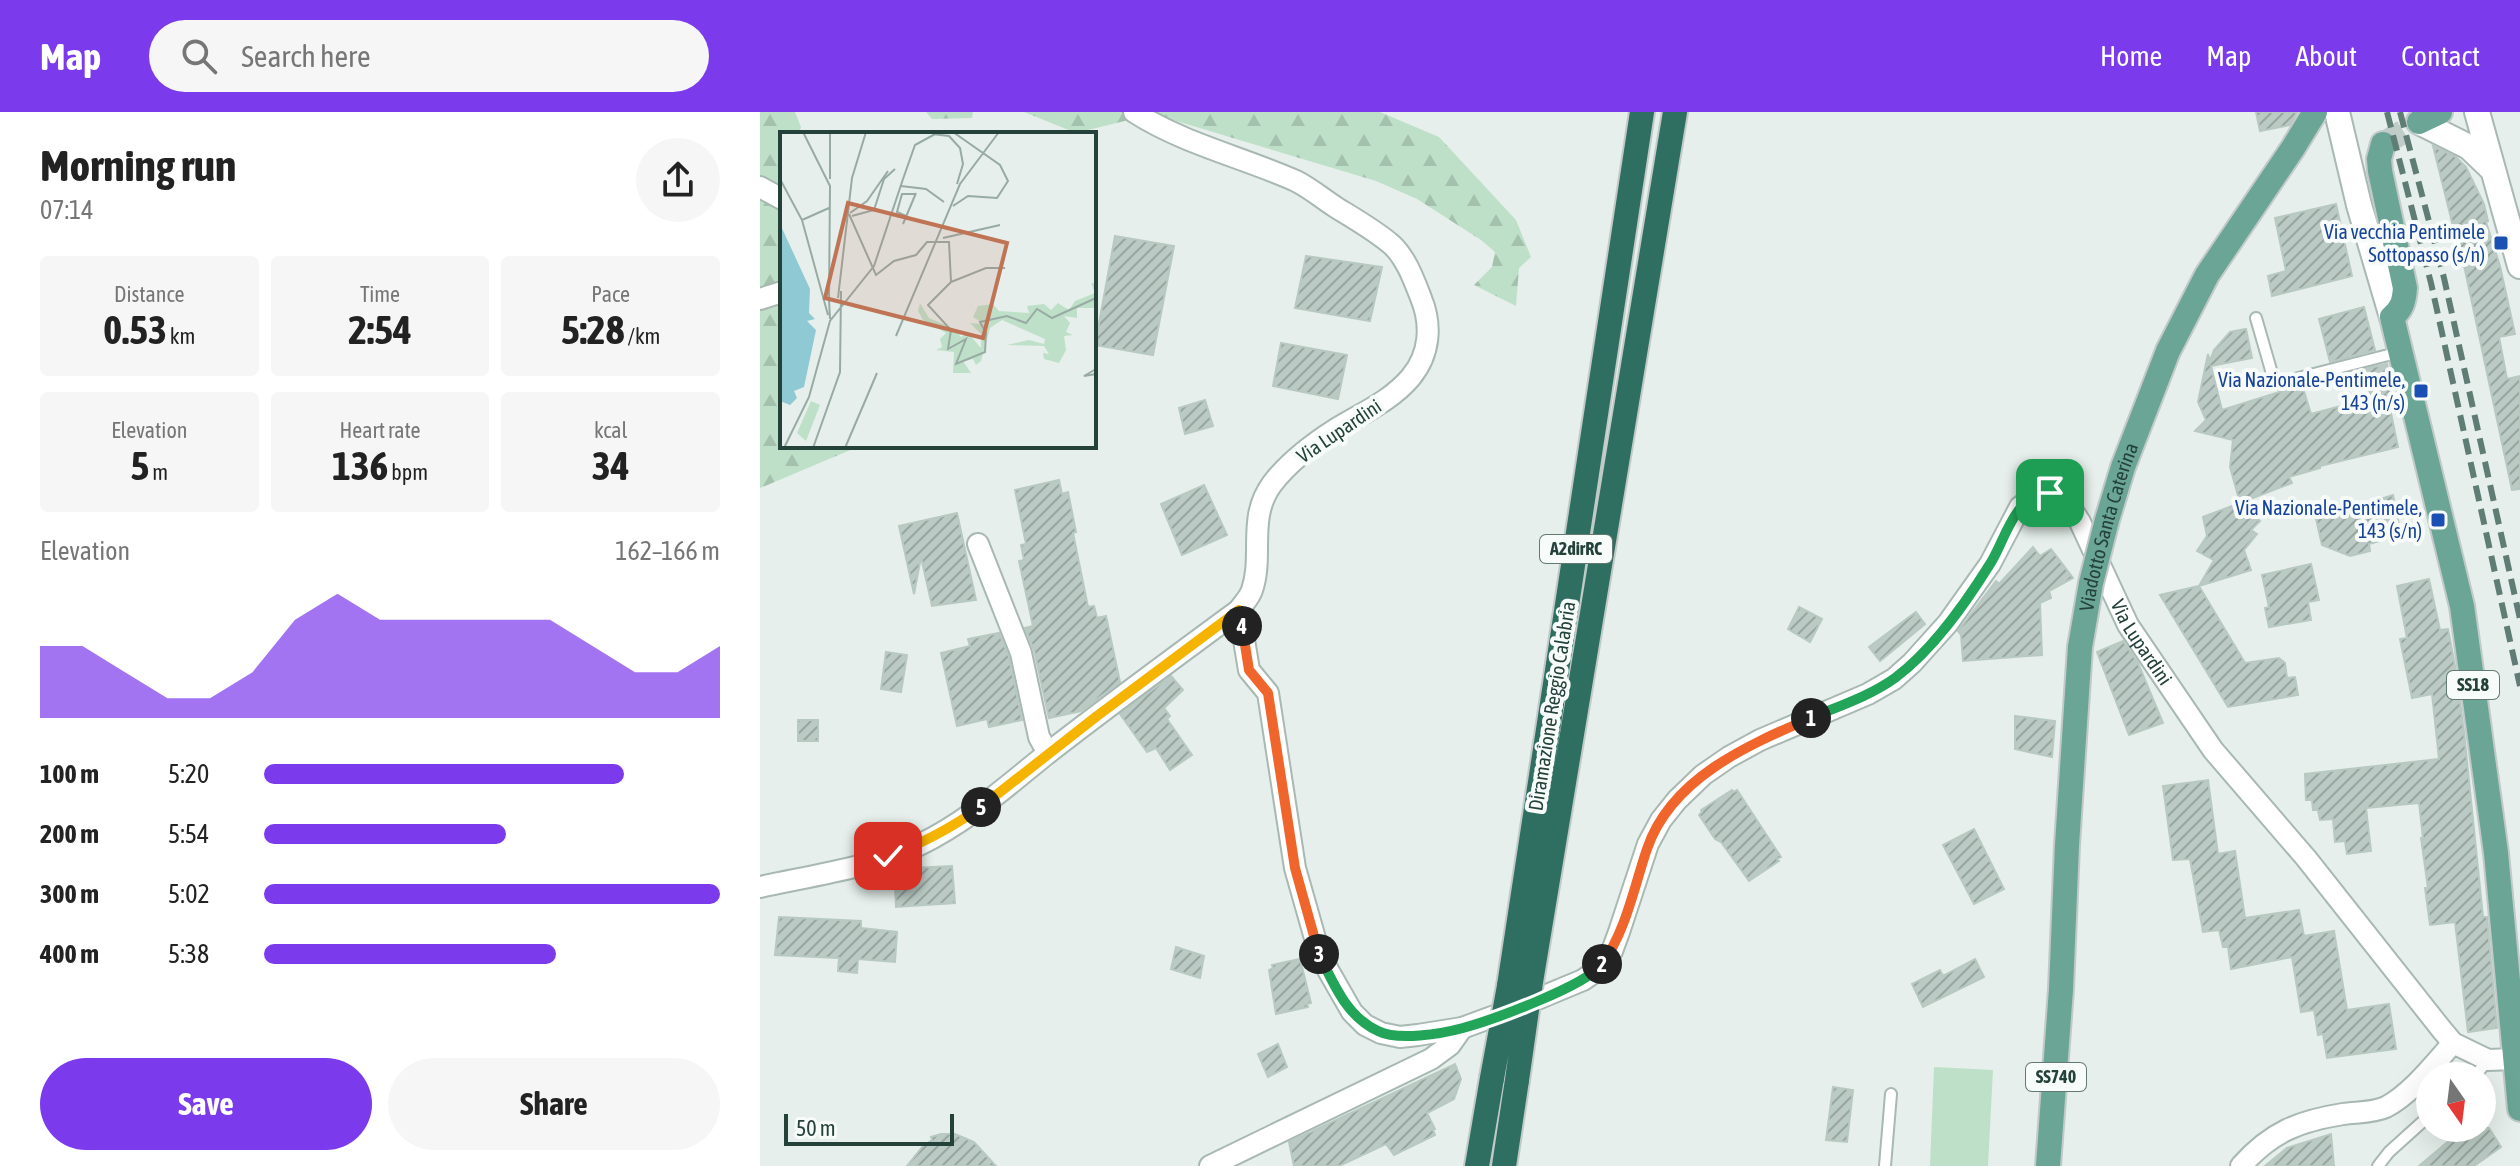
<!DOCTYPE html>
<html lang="en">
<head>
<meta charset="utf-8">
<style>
  :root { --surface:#fff; --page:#f6f6f6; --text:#222; --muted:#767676; --accent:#7c3aed }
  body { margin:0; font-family:"Asap Condensed",sans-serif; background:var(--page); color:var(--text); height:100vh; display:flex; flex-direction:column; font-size:30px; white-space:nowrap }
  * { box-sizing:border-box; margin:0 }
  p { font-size:26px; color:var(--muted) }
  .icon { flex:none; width:44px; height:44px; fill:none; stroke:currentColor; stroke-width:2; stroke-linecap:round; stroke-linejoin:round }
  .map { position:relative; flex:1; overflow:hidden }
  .drawer { display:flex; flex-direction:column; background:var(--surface); width:760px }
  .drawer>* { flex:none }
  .needle { width:52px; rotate:166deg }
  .tools { position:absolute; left:1656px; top:950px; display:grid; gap:16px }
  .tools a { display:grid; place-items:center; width:80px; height:80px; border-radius:50%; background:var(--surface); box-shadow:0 8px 32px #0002; font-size:40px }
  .scale { position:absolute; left:24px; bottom:20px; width:170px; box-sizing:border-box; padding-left:8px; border:4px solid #24423a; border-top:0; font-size:22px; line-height:28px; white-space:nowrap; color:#24423a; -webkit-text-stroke:6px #f7fbf9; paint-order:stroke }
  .pin { position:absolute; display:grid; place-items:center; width:68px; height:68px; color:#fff; margin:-34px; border-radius:16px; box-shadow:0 4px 12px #0006 }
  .km { position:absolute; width:40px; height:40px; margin:-20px; border-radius:50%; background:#222; color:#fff; font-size:22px; line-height:40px; text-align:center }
  .round { display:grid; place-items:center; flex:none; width:84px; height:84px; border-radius:42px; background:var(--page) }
  .head { display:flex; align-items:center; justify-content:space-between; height:136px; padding:0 40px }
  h1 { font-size:44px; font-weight:700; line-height:60px }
  .metrics { display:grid; grid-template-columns:repeat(3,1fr); gap:12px; height:136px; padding:8px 40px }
  .metrics div { display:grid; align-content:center; border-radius:8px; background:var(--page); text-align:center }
  .metrics b { font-size:40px; font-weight:700 }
  .metrics small { font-size:22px; font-weight:400 }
  .metrics p { font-size:22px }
  .chart { height:224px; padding:16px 40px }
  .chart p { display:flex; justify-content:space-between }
  .chart svg { width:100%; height:144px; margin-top:8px; fill:var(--accent); opacity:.7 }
  .button { display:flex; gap:16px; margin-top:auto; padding:16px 40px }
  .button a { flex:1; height:92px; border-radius:48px; background:var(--accent); color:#fff; font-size:32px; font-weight:700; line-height:92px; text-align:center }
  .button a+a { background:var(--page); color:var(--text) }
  ul { padding:0 40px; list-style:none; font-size:26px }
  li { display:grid; grid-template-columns:128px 96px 1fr; align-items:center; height:60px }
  li i { height:20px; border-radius:10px; background:var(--accent) }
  header { display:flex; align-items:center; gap:48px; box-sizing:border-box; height:112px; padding:0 40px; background:var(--accent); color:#fff }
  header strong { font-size:38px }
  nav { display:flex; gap:44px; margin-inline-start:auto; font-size:28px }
  .search { width:560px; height:72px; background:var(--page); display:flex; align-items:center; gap:20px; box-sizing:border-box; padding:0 28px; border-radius:44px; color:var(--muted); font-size:30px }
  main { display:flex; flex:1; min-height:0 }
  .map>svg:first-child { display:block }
  .green { fill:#bfe0c8 }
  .forest { fill:url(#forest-firs) }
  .building { fill:url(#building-hatch); stroke:#b8c9c2; stroke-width:2 }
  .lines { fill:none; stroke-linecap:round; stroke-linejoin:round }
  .primary-tunnel { stroke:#bfccc8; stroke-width:24; stroke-dasharray:24 12; stroke-linecap:butt }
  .service-casing { stroke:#a8b8b2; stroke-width:14 }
  .minor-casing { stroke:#a8b8b2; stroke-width:24 }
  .tertiary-casing { stroke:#a8b8b2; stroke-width:28 }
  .primary-casing { stroke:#c2cac8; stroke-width:28 }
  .motorway-casing { stroke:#c2cac8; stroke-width:28 }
  .service { stroke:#fff; stroke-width:10 }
  .minor { stroke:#fff; stroke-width:20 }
  .tertiary { stroke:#fff; stroke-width:24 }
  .primary { stroke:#6aa596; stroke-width:24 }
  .motorway { stroke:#2f6f62; stroke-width:24 }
  .rail { stroke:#5f7d75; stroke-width:6; stroke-dasharray:16 8; stroke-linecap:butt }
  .primary-bridge-casing { stroke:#c2cac8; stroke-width:28; stroke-linecap:butt }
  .motorway-bridge-casing { stroke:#c2cac8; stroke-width:28; stroke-linecap:butt }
  .primary-bridge { stroke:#6aa596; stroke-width:24 }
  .motorway-bridge { stroke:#2f6f62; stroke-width:24 }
  .split-1-casing { stroke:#fff; stroke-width:16 }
  .split-2-casing { stroke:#fff; stroke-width:16 }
  .split-3-casing { stroke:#fff; stroke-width:16 }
  .split-4-casing { stroke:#fff; stroke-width:16 }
  .split-5-casing { stroke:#fff; stroke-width:16 }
  .split-6-casing { stroke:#fff; stroke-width:16 }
  .split-1 { stroke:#22a559; stroke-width:10 }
  .split-2 { stroke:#f0652b; stroke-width:10 }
  .split-3 { stroke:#22a559; stroke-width:10 }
  .split-4 { stroke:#f0652b; stroke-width:10 }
  .split-5 { stroke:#f5b400; stroke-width:10 }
  .split-6 { stroke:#f5b400; stroke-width:10 }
  .transit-dot { fill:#1a4fb4; stroke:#f7fbf9; stroke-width:3 }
  .labels { text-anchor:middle; stroke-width:8; stroke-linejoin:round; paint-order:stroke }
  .shield { fill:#f7fbf9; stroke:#637a73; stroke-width:2 }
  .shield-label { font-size:18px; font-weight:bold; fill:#24423a }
  .transit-label { font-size:20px; fill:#164399; stroke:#f7fbf9; text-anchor:end }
  .street-label { font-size:20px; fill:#24423a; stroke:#f7fbf9 }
  .inset-road { fill:none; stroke:#98aaa4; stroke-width:2 }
  .view { fill:#c07456; fill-opacity:0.15; stroke:#c07456; stroke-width:4 }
  .inset-edge { fill:none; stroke:#24423a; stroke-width:4 }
</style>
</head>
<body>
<header>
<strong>Map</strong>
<div class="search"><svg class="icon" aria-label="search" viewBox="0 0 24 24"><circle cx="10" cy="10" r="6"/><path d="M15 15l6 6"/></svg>Search here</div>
<nav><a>Home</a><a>Map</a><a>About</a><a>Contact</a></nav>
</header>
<main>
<section class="drawer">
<div class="head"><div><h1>Morning run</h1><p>07:14</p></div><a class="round"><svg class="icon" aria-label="share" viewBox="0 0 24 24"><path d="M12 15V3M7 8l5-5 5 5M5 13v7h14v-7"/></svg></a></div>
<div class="metrics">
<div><p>Distance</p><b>0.53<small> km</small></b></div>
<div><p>Time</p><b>2:54</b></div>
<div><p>Pace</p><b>5:28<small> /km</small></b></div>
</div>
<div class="metrics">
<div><p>Elevation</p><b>5<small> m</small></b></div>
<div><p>Heart rate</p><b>136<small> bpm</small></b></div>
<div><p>kcal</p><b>34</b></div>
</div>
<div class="chart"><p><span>Elevation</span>162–166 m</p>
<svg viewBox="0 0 160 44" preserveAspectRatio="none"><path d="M0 44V22L10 22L20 30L30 38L40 38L50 30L60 14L70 6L80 14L90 14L100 14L110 14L120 14L130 22L140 30L150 30L160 22V44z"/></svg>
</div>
<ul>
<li><b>100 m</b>5:20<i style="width:79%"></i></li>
<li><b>200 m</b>5:54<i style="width:53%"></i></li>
<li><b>300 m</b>5:02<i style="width:100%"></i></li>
<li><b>400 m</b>5:38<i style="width:64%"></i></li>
</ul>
<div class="button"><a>Save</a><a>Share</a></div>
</section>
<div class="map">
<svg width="1760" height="1054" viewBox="0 0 1760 1054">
  <defs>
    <pattern id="forest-firs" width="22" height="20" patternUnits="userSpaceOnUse" patternTransform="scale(2)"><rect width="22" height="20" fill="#bfe0c8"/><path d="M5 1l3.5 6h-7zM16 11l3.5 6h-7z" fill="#a4c1ad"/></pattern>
    <pattern id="building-hatch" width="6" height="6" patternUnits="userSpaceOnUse" patternTransform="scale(2)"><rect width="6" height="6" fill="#bbcac4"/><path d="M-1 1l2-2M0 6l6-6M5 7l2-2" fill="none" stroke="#98a6a0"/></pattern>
  </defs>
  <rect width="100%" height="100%" fill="#e6efeb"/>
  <path class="green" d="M1174,955L1233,958L1228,1054H1170Z"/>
  <path class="forest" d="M0,0H35L41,15L39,22H22V334H100L0,376Z
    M166,0H213L212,6L172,7Z
    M264,0H620L679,25L756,108L771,145L759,156L756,194L714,173L732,155L735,140L721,128L657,87L616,69L393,2L316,21Z"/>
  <path class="building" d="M1496,0H1537L1530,13L1500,19Z
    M1673,34L1696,45L1706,55L1724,92L1728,109L1726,110L1740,154L1755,222L1739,225L1747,267L1760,264V377L1752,378L1699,130H1697Z
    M1576,92L1592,164L1512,184L1508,164L1526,159L1515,106Z
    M355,124L414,134L393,243L335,233Z
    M546,144L622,155L610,209L535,196Z
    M1604,195L1615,238L1570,250L1559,207Z
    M1486,217L1492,246L1451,254L1462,298L1542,273L1551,302L1611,286L1605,257L1627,252L1633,281L1627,282L1638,335L1560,354V356L1529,365L1532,371L1480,391L1470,355L1473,328L1435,319L1446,308L1438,290L1448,242L1450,249L1454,238L1470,220Z
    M521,231L587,243L578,287L513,274Z
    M445,288L453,314L425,322L419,296Z
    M299,368L302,382L308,380L316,420L313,421L328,495L334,494L337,506L346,504L360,570L321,599L289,606L274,538L265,516L273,514L259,449L264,448L261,433L266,432L255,378Z
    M444,373L467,423L422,443L401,392Z
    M1633,383L1641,423L1609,432L1610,439L1590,444L1562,433L1556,407L1567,403L1565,397L1590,389L1592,396Z
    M1480,391L1500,409L1491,418L1497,422L1484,438L1491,458L1439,474L1454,448L1437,439L1447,424L1443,405Z
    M197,401L216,488L172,494L161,445L154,482L139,414Z
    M1273,435L1280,444L1291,437L1313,466L1289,479L1291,486L1280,491L1282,543L1203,549L1201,523L1198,519L1236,469L1239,472Z
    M1551,452L1559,488L1548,490L1551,508L1509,515L1505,496L1509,495L1502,463Z
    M1669,467L1680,518L1688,517L1695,554L1704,620L1723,805H1727L1737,916L1708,920L1695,810L1670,813L1665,776H1668L1661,726H1663L1659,691L1606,696L1611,739L1587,742L1585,729L1575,730L1573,707L1560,708L1558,698H1553L1552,688H1546L1545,662L1679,647L1672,582L1652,586L1640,527L1647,526L1637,474Z
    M1439,474L1485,551L1519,546L1525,551L1527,566L1535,565L1538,583L1468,595L1400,483Z
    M1039,495L1062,507L1050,530L1028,517Z
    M1156,500L1165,512L1120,549L1109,535Z
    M239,521L249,545L262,608L229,615L227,607L197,614L181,541L210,534L208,527Z
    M1363,529L1378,551L1403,611L1369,623L1337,540Z
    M126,540L147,543L141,580L121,577Z
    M411,564L423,578L404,596L410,604L407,607L432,643L410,658L396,636L387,640L360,602Z
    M1255,604L1295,609L1292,645L1255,637Z
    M38,608H58V629H38Z
    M1448,668L1458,742L1475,739L1485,806L1539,798L1544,824L1574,819L1587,898L1629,892L1636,937L1567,946L1563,922L1558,923L1554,898L1541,900L1532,845L1471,857L1468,835H1463L1459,818L1443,820L1430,747L1413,748L1403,674Z
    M972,678L974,680L977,678L1021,745L1017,747L1019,749L989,769L961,730L955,727L939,703L942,700L941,698Z
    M1214,717L1244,777L1214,792L1183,733Z
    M192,754L195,791L136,795L134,757Z
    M19,805L101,809V816L137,820L135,850L98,847L97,861L78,859L79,846L15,843Z
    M416,835L444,844L440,866L411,857Z
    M540,847L551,891L547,892L548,895L516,902L509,858L513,856L512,853Z
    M1215,847L1224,865L1163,895L1152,872L1180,858L1183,864Z
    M518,932L527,955L508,965L498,942Z
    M695,952L701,967L694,987L667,1001L675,1017L673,1018L675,1023L634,1043L626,1032L579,1054H534L529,1030Z
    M1073,975L1093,978L1087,1030L1066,1028Z
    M1704,1016H1729L1741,1035L1714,1054H1659Z
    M181,1022H195L214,1030L236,1054H147L163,1034L172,1028L171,1025Z
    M1571,1022L1574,1054H1505L1527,1036Z"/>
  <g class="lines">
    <path class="primary-tunnel" d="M1623,32L1659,10"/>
    <g class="service-casing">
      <path id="service" d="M1496,206L1515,272L1640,240
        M1715,964L1728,948
        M1125,1054L1131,982
        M1618,1054L1629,1040L1670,1003"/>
    </g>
    <g class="minor-casing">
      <g id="minor">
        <path id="s1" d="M374,0C424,32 482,45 536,69C550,76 563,87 577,96C595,107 616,119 632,133C646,146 654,168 661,186C672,213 670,242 651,265C631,289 602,301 576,317C554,331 528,351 512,372C487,406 504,443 492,478C490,485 483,492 479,498L489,558L508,581L535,756L560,844L592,900L605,913L621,921L640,925L658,923L702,916L751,898L823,868L839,857L852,839L859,820L888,732L901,708L917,688L943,663L969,645L1000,628L1108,582L1134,567L1152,551L1188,511L1230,452L1260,395L1279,381L1299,384L1309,393L1320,410L1368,513L1453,638L1546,746L1682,918L1693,931L1728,948L1755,947"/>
        <path d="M0,75L22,87"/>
        <path d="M0,187L22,180"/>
        <path d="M218,432L261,541L279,625L288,641"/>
        <path d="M0,775C50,764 114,755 159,733C207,710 247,674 288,641C351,592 415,545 479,498"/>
        <path d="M450,1054L671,947L690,933L702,916"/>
        <path d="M1481,1054C1511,1020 1539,1009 1583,1002C1597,1000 1613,1001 1626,995C1652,981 1674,952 1693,931"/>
      </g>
    </g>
    <g class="tertiary-casing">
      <path id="tertiary" d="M1577,0L1599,93L1632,205
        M1717,0L1760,154
        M1659,10L1709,35L1732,57"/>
    </g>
    <g class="primary-casing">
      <path id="primary" d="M1659,10L1680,0
        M1623,32L1619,47L1620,59L1645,176C1644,189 1642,197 1632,205L1702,494L1736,741L1760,997
        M1288,1054L1301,877"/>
    </g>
    <g class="motorway-casing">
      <path id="motorway" d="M771,870L915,0
        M749,874L882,0
        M717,1054L732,966
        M744,1054L757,968"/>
    </g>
    <use href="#service" class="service"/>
    <use href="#minor" class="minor"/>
    <use href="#tertiary" class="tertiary"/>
    <use href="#primary" class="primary"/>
    <use href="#motorway" class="motorway"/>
    <path class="rail" d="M1627,0L1671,171L1760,574
      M1640,0L1684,166L1760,507"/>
    <g class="primary-bridge-casing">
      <g id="primary-bridge">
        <path id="s2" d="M1301,877L1307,733L1320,535L1331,471L1347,408L1363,355L1408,239L1447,163L1533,36L1555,0"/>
      </g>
    </g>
    <g class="motorway-bridge-casing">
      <path id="motorway-bridge" d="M732,966L749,874
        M757,968L771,870"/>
    </g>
    <use href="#primary-bridge" class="primary-bridge"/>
    <use href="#motorway-bridge" class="motorway-bridge"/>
  </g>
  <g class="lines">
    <g class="split-1-casing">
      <path id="split-1" d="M1051,606C1079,594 1110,584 1135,566C1173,538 1205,492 1230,452C1246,427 1254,382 1290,381"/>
    </g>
    <g class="split-2-casing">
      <path id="split-2" d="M842,852C866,819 874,775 887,737C911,666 988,633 1051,606"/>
    </g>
    <g class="split-3-casing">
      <path id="split-3" d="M559,842C573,871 587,905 618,919C638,929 681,922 703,916C732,908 826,874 842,852"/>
    </g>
    <g class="split-4-casing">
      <path id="split-4" d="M482,514L489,558L508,581L535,756L559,842"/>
    </g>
    <g class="split-5-casing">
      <path id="split-5" d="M221,695L337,604L479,498L482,514"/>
    </g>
    <g class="split-6-casing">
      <path id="split-6" d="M128,744C162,732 191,716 221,695"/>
    </g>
    <use href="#split-1" class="split-1"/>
    <use href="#split-2" class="split-2"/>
    <use href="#split-3" class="split-3"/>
    <use href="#split-4" class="split-4"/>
    <use href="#split-5" class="split-5"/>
    <use href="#split-6" class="split-6"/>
  </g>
  <g class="transit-dot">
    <rect x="1733" y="123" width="16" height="16" rx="4"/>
    <rect x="1653" y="271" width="16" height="16" rx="4"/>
    <rect x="1670" y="400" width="16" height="16" rx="4"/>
  </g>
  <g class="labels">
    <g class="shield">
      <rect x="780" y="423" width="72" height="28" rx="6"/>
      <rect x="1687" y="559" width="52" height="28" rx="6"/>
      <rect x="1266" y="951" width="60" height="28" rx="6"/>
    </g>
    <g class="shield-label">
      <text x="816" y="443">A2dirRC</text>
      <text x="1713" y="579">SS18</text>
      <text x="1296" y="971">SS740</text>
    </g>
    <g class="transit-label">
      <text x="1725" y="127">Via vecchia Pentimele<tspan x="1725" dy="23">Sottopasso (s/n)</tspan></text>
      <text x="1645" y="275">Via Nazionale-Pentimele,<tspan x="1645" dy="23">143 (n/s)</tspan></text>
      <text x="1662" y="403">Via Nazionale-Pentimele,<tspan x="1662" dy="23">143 (s/n)</tspan></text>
    </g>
    <g class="street-label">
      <text transform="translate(579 319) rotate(-34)" y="7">Via Lupardini</text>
      <text dy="7" stroke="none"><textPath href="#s2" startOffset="466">Viadotto Santa Caterina</textPath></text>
      <text dy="7" stroke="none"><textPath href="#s1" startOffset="2304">Via Lupardini</textPath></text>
      <text transform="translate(792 594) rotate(-81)" y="7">Diramazione Reggio Calabria</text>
    </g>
  </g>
  <g transform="translate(20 20)">
    <rect width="316" height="316" fill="#e6efeb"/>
    <path d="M31,269L40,273L26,309L17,301Z" fill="#bfe0c8"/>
    <path d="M311,151H316V176H297V186L284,184L290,191L286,200L293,203L284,204L286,218L279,231L264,227L263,221L269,222L264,214L227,213L249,208L264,212L265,207L222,188L210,196L201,229L196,233L193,227L183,229L191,241H173L174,220L156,218L162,215L160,207L166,201L143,188L138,179L140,171L149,186L175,197L181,205L188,201L201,216V202L190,191L204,192L193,185L198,174L213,172L219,179L249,181L247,174L264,172L271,178L278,171L289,178L295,169L315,161Z" fill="#bfe0c8"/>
    <path d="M0,92L30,157L29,181L35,187L27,189L36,198L24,255L14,259L17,266L10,273L0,269Z" fill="#8ec9d4"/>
    <path class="inset-road" d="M23,0L50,54L49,168M173,0L220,33L228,49L217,66L188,64L173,74M152,2L169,4L180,16L183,32L177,52M0,47L22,88L48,183M50,47V0M123,47L135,13L157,1M121,54L146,57L164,70M70,81L87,69L108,39M69,82L96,143L114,129L136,123L147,110H169L171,150L148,173L171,198L168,217L186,207L176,232L205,220L206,201L200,190L227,184L246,191L257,177L272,186L316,166M72,84L94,78L104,47L115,37M126,84L117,80L122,62H136M22,88L49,76M123,92L136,61M163,106L220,93M171,150L206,136H225M58,166L72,46L86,0M50,187L49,168H54M116,204L180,52L219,0M316,237L304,244L316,242M4,316L29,265L50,189L94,134L123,47M33,316L60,240L61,159M65,316L97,241"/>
    <path class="view" d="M68,71L227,111L203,206L45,166Z"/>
    <rect width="316" height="316" class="inset-edge"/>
  </g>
</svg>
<div class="tools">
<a><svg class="needle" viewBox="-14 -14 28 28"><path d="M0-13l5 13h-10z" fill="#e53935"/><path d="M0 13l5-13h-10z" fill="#767676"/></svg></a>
</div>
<div class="scale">50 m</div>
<div class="pin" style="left:1290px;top:381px;background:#1e9e55"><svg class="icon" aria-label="arrive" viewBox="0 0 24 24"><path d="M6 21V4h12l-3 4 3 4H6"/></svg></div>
<div class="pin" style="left:128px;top:744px;background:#d93025"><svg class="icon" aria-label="check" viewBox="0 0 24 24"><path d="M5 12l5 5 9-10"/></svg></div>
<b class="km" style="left:1051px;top:606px">1</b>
<b class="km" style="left:842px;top:852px">2</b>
<b class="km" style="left:559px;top:842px">3</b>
<b class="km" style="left:482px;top:514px">4</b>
<b class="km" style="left:221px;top:695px">5</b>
</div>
</main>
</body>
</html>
